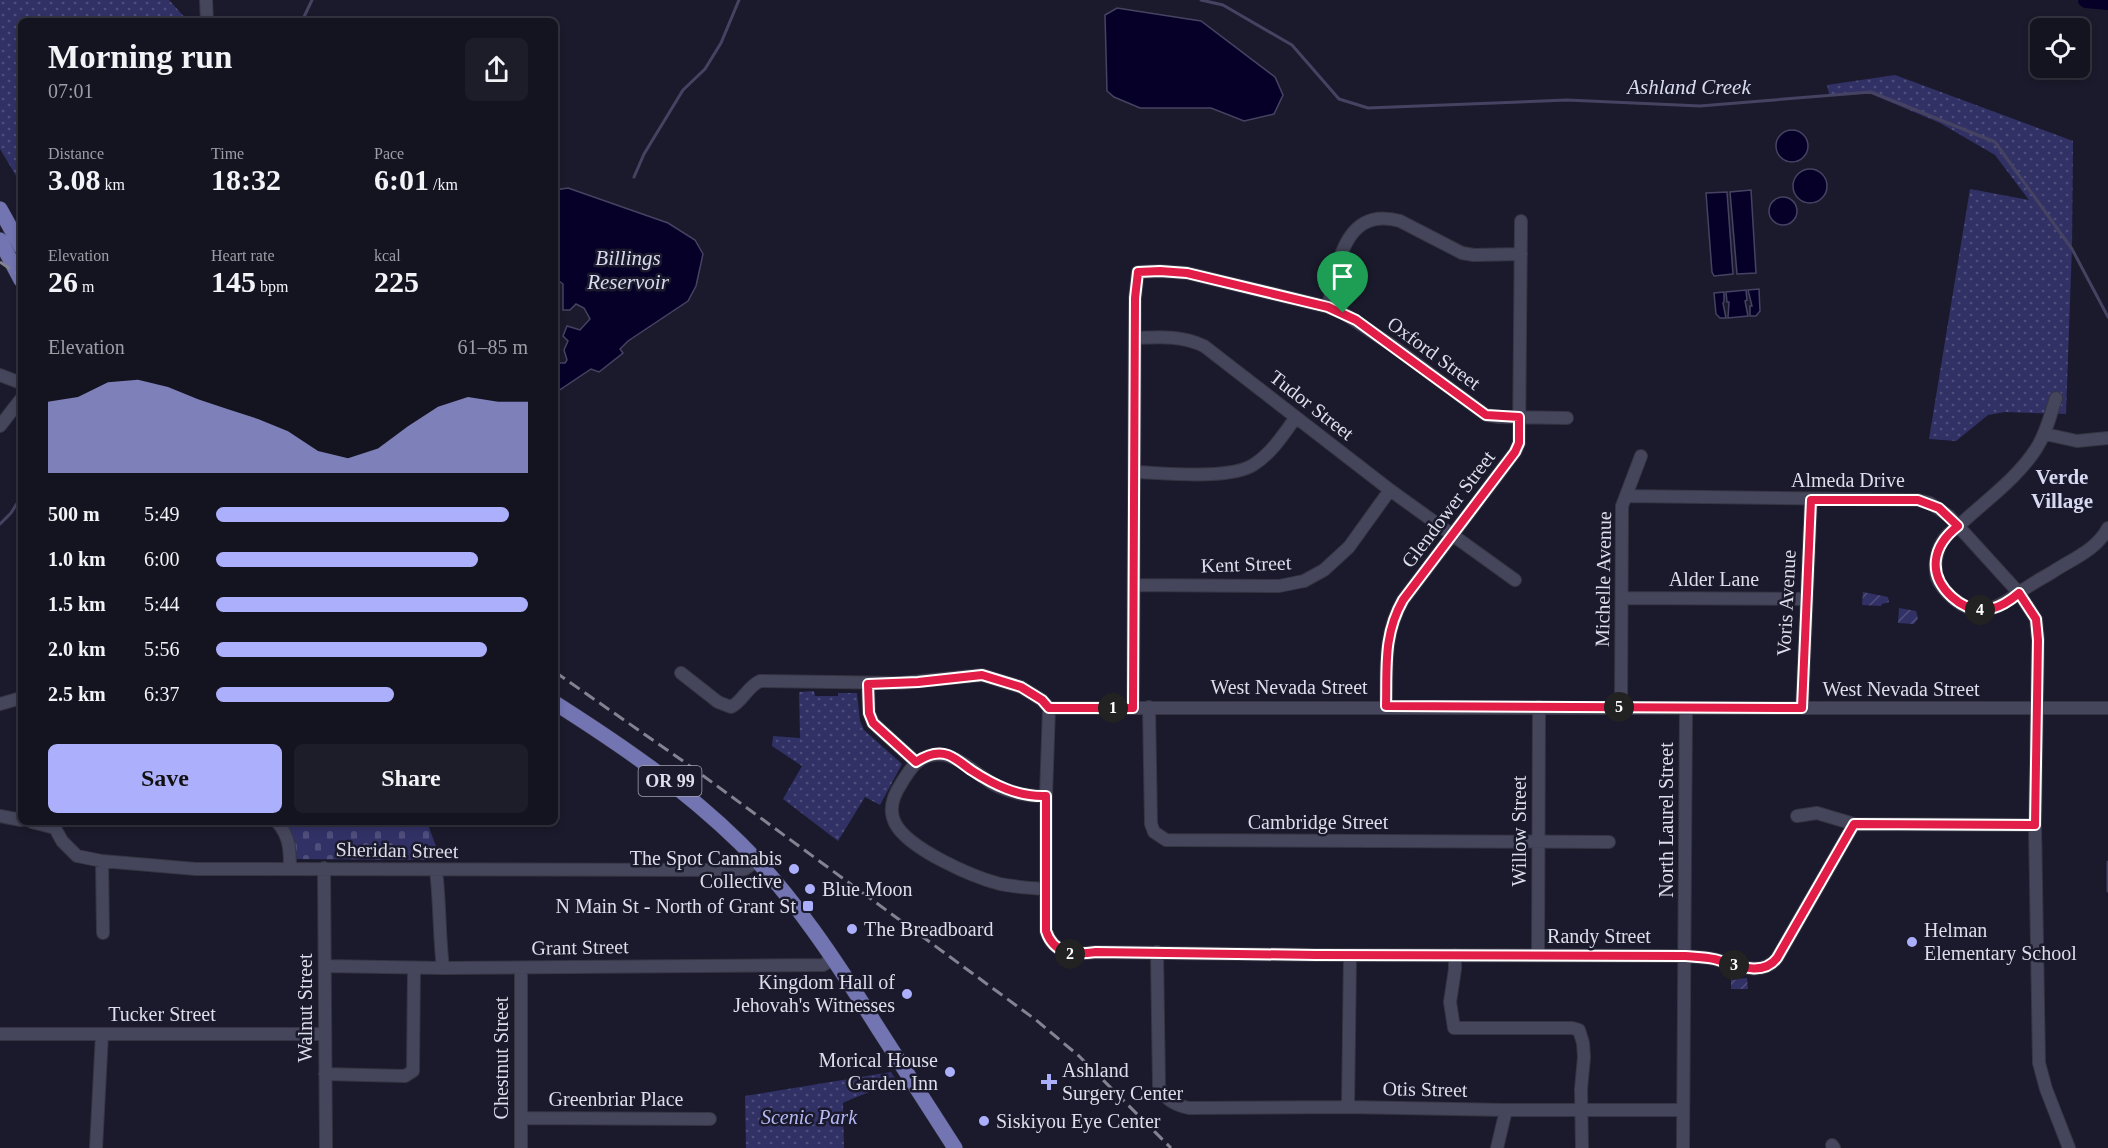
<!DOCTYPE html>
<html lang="en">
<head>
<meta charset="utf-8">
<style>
  :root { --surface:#141421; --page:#1d1d2a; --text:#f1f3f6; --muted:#9d9ea5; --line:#33333f; --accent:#acaffb }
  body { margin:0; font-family:"Times New Roman",serif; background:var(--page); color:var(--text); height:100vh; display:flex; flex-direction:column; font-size:22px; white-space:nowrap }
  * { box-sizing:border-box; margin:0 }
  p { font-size:20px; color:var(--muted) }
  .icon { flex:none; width:33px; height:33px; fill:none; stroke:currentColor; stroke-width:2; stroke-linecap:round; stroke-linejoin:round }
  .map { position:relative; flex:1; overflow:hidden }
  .details { position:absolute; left:18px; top:18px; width:540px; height:807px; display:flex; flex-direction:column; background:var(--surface); border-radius:9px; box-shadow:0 3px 9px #0003,0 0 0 2px var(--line) }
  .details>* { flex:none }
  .tools { position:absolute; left:2030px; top:18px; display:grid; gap:12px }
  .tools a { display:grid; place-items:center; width:60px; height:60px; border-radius:9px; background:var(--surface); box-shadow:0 3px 9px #0003,0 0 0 2px var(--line); font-size:30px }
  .pin { position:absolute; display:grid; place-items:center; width:51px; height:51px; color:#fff; margin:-62px -26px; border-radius:50% 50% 50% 0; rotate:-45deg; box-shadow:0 0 6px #0007 }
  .pin .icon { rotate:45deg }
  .km { position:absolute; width:30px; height:30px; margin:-15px; border-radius:50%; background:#222; color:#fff; font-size:16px; line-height:30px; text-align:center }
  .round { display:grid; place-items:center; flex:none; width:63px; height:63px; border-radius:9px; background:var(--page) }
  .head { display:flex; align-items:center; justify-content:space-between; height:102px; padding:0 30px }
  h1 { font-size:33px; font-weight:700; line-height:45px }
  .figures { display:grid; grid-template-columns:repeat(3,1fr); gap:9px; height:102px; padding:6px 30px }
  .figures div { display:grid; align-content:center }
  .figures b { font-size:30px; font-weight:700 }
  .figures small { font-size:16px; font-weight:400 }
  .figures p { font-size:16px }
  .chart { height:168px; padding:12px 30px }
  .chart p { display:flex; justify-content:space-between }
  .chart svg { width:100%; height:108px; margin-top:6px; fill:var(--accent); opacity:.7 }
  .primary-button { display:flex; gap:12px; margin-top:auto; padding:12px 30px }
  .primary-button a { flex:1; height:69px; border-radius:9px; background:var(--accent); color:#111; font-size:24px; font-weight:700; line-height:69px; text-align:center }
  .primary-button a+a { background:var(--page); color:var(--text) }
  ul { padding:0 30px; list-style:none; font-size:20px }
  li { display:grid; grid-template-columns:96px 72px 1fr; align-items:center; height:45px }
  li i { height:15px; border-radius:8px; background:var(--accent) }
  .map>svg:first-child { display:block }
  .grass { fill:url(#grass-dots) }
  .cemetery { fill:url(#cemetery-stones) }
  .garden { fill:url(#garden-furrows) }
  .water { fill:#060028; stroke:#464362; stroke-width:1.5 }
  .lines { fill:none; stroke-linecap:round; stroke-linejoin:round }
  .stream { stroke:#464362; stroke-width:3 }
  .river { stroke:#060028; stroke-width:16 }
  .minor-casing { stroke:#353543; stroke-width:14 }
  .major-casing { stroke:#353543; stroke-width:16 }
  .minor { stroke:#45465b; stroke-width:12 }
  .major { stroke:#7375b3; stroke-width:15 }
  .rail { stroke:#828291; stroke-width:3; stroke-dasharray:12 6; stroke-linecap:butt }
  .route-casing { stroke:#fff; stroke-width:12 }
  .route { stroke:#e11d48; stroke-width:8 }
  .poi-dot { fill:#acaffb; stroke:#1a1a2c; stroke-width:2 }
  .labels { text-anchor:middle; stroke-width:5; stroke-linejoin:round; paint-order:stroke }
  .shield { fill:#1a1a2c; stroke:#a2a3b2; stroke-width:1.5 }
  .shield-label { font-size:18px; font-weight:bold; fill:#dddeeb }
  .street-label { font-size:20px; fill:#dddeeb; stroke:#1a1a2c }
  .poi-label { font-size:20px; fill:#dddeeb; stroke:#1a1a2c; text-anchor:start }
  .park-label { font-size:20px; font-style:italic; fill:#b5b9f6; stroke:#1a1a2c }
  .water-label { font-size:21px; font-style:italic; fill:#d9dbf0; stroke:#1a1a2c }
  .neighbourhood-label { font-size:21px; font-weight:bold; fill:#d7d9f2; stroke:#1a1a2c }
</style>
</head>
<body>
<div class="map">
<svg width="2108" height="1148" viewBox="0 0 2108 1148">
  <defs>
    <pattern id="grass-dots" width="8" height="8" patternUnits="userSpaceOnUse" patternTransform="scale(1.5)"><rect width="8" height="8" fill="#323166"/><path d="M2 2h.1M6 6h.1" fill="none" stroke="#4f4e7c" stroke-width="1.8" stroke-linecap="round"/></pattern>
    <pattern id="cemetery-stones" width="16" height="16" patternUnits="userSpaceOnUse" patternTransform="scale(1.5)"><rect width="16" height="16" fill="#323166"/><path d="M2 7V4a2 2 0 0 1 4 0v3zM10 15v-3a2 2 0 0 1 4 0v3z" fill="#4f4e7c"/></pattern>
    <pattern id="garden-furrows" width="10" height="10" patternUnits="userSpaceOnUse" patternTransform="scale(1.5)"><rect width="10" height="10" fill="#323166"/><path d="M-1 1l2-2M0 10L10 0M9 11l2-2" fill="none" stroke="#4f4e7c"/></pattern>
  </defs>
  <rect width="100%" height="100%" fill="#1a1a2c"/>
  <path class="grass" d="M0,0H169L188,21H21V184L0,149Z
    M1895,75L2073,141L2072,246L2066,414L2005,412L1988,415L1956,441L1929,439L1970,189L2029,200L1995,155L1940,123L1871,94H1829L1827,85Z
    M814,691L815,696H838V693H857L860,721L864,730L902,764L880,805L865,797L838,841L783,799L802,766L772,746L773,736L800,738L799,692Z
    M891,1072L896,1080C879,1090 861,1094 843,1103L844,1148H746L745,1096Z"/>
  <path class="cemetery" d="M292,822H427L441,860L293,859L286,824Z"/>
  <path class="garden" d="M1863,592L1888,597L1889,602L1882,604L1881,606L1862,605Z
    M1899,608L1916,611L1918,619L1914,624L1898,623Z
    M1747,978L1748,989H1731V979Z"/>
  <path class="water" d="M1117,8L1201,21L1275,77L1283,95L1274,114L1244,121L1211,108H1140L1114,97L1107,91L1105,15Z
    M1776 146a16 16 0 1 1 32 0a16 16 0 1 1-32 0Z
    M1793 186a17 17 0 1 1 34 0a17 17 0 1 1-34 0Z
    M568,188L668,223L695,240L703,254L696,286L688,301L628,341L620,349L623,353L599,372L591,369L558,391L555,389V369L557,363H565L567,360L564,350L568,341L563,336L567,326L580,330L590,319L584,308L576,304L570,310H563V284L555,278V190Z
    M1751,190L1756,273L1737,274L1730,192Z
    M1727,192L1733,274L1714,276L1712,272L1706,193Z
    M1769 211a14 14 0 1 1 28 0a14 14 0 1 1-28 0Z
    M1759,289L1760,311L1756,316H1750V306H1752L1748,290Z
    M1746,290L1747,300L1745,301L1748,316L1728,318L1729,302H1727L1726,292Z
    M1724,292V302L1723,303L1726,318H1720L1716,314L1714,293Z"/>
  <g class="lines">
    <path class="stream" d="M1201,0L1223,5L1292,45L1339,99L1368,108L1567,100L1700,106L1871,92L1995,142L2072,249L2108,317
      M302,21L312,0
      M634,177L644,154L683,90L705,69L721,43L739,0
      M0,524L11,513L21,497
      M2108,862V891"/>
    <path class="river" d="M2086,0L2108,2"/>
    <g class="minor-casing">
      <path id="minor" d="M206,0L207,21
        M1328,307C1337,268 1343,205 1400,221L1462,253L1474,255L1521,254
        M1135,338C1159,337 1181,335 1204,346L1390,490L1515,580
        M0,375L21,383
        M2056,398C2050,416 2046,434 2036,449C2018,477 1989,498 1965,520C1957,527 1947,533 1942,542C1936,552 1934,568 1937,578C1940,586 1948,594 1954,599C1979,620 1998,608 2020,592C2030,585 2040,579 2051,573C2070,560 2097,550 2108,528
        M0,426L21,399
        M2045,434L2077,441L2108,438
        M1135,472C1164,473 1229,480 1253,465C1271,454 1284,434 1296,417
        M1626,496L1918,500L1930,503L1949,516L2019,593L2036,619L2038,640L2035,825L2039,1063L2046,1089L2069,1148
        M1134,585L1279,586L1304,581L1324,570L1349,547L1390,490
        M1622,598L1806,599
        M681,673L718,702L731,707C743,701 747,687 760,681L901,683L982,675L1021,687L1042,700L1049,708H2108
        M868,684L869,713L873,723L916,762
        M0,704L21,698
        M1149,707L1151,824L1154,832L1166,840L1609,842
        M1386,707C1387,668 1383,635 1403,600L1515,452L1519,443L1521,221
        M1621,707L1622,506L1641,456
        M1049,708L1046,796V931C1054,955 1074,955 1096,952L1316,955L1685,956C1695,957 1705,957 1714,959C1734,964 1762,978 1777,958L1854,824L2035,825
        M1133,708L1135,298L1138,272L1159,271L1187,273L1328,307L1343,313L1393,346L1486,415L1499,417L1567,418
        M1802,708L1811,500
        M1046,796C1028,797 1008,792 993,784C974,773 955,751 933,755C916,758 909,771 901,784C893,796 888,809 895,823C908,849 973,877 1000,884C1015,887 1030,888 1046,889
        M0,816L21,820
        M1797,816L1817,813L1854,824
        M32,822L55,828
        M55,822V828L62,841L77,856L102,861L196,869L739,870L745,869L756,861
        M277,822C290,836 290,851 290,869
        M102,861L103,933
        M324,868L326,1148
        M436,870C440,903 439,935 443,968
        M1157,952L1159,1086C1166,1100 1174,1105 1189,1108L1348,1107L1506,1110H1683
        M1455,955V969L1450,1002L1454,1028H1572L1579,1030L1583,1043L1584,1057L1581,1089L1582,1148
        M1538,956L1539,707
        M325,966L443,968L823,965L834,959
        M0,1034H325
        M325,1074L405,1076L413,1071L414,968
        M1348,1107L1350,955
        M521,1118L710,1119
        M1832,1145L1834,1148
        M96,1148L102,1034
        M521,1148V968
        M1497,1148L1506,1110
        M1683,1148L1686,708"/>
    </g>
    <g class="major-casing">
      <path id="major" d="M0,209L21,247
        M0,240L21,280
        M555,703C621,745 684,788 740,843C794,897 836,961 876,1025C902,1066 929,1107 955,1148"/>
    </g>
    <use href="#minor" class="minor"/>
    <use href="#major" class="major"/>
    <path class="rail" d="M0,262L21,276
      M555,672L683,761L1036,1020L1079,1056L1171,1148"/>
  </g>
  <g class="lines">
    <g class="route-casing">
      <path id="route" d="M1160,271L1187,273L1328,307L1356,320L1486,415L1519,417V443L1515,452L1403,600C1383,635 1387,668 1386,706L1802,708L1811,500H1918L1939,508L1958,526C1932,546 1927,574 1952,597C1963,607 1977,612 1991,609C2003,606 2011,600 2019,593L2036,619L2038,640L2035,825L1854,824L1777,958C1762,978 1734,964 1714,959C1705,957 1695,957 1685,956L1316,955L1096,952C1074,955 1054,955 1046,931V796C1018,797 994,785 971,770C964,765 956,758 948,755C937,751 925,756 916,762L873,723L869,713L868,684L918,682L982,675L1021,687L1042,700L1049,708H1133L1135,298L1138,272Z"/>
    </g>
    <use href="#route" class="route"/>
  </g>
  <g class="poi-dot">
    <circle cx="794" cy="869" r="6"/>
    <circle cx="810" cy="889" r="6"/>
    <rect x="802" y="900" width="12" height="12" rx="3"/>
    <circle cx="852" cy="929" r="6"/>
    <circle cx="1912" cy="942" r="6"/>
    <circle cx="907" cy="994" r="6"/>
    <circle cx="950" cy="1072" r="6"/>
    <path d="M1046 1073h6v6h6v6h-6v6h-6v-6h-6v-6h6z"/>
    <circle cx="984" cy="1121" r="6"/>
  </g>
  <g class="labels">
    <rect class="shield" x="638.5" y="766" width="63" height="30" rx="4.5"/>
    <g class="shield-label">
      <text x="670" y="787">OR 99</text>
    </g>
    <g class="street-label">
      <text transform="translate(1434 353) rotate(36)" y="7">Oxford Street</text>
      <text transform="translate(1312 405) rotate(38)" y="7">Tudor Street</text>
      <text x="1848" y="487">Almeda Drive</text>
      <text transform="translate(1448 509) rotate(-53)" y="7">Glendower Street</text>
      <text transform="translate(1246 564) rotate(-2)" y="7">Kent Street</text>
      <text transform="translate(1603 579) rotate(-89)" y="7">Michelle Avenue</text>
      <text x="1714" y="586">Alder Lane</text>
      <text transform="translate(1786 603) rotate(-87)" y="7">Voris Avenue</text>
      <text x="1289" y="694">West Nevada Street</text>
      <text x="1901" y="696">West Nevada Street</text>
      <text transform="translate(1666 820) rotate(-90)" y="7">North Laurel Street</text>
      <text x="1318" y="829">Cambridge Street</text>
      <text transform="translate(1519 831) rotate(-90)" y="7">Willow Street</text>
      <text transform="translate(397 850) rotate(1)" y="7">Sheridan Street</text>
      <text x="1599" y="943">Randy Street</text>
      <text transform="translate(580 947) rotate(-1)" y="7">Grant Street</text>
      <text transform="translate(305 1008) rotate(-90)" y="7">Walnut Street</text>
      <text x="162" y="1021">Tucker Street</text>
      <text transform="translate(501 1058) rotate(-90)" y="7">Chestnut Street</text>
      <text transform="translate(1425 1089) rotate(1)" y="7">Otis Street</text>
      <text x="616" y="1106">Greenbriar Place</text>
    </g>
    <g class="poi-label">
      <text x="782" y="865" text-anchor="end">The Spot Cannabis<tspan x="782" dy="23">Collective</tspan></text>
      <text x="822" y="896">Blue Moon</text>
      <text x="796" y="913" text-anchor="end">N Main St - North of Grant St</text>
      <text x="864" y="936">The Breadboard</text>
      <text x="1924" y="937">Helman<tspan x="1924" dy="23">Elementary School</tspan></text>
      <text x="895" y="989" text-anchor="end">Kingdom Hall of<tspan x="895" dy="23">Jehovah's Witnesses</tspan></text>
      <text x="938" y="1067" text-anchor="end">Morical House<tspan x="938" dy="23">Garden Inn</tspan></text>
      <text x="1062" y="1077">Ashland<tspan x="1062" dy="23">Surgery Center</tspan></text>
      <text x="996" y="1128">Siskiyou Eye Center</text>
    </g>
    <g class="park-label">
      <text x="809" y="1124">Scenic Park</text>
    </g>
    <g class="water-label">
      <text x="1689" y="94">Ashland Creek</text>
      <text x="628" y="265">Billings<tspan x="628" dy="24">Reservoir</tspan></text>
    </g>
    <g class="neighbourhood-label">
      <text x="2062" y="484">Verde<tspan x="2062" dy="24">Village</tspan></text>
    </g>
  </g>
</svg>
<div class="tools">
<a><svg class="icon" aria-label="locate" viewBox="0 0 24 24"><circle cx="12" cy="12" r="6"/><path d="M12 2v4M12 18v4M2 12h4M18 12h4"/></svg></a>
</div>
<div class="pin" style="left:1343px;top:313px;background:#1e9e55"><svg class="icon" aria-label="arrive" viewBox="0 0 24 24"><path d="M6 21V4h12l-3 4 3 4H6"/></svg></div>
<b class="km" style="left:1113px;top:708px">1</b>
<b class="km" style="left:1070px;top:954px">2</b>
<b class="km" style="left:1734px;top:965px">3</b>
<b class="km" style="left:1980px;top:610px">4</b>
<b class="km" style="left:1619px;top:707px">5</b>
<section class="details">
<div class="head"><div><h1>Morning run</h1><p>07:01</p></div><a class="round"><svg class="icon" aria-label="share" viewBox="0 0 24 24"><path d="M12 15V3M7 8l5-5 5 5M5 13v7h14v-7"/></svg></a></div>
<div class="figures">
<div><p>Distance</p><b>3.08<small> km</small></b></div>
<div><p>Time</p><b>18:32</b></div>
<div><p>Pace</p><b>6:01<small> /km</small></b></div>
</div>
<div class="figures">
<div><p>Elevation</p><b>26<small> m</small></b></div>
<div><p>Heart rate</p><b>145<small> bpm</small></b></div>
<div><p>kcal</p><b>225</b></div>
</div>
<div class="chart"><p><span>Elevation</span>61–85 m</p>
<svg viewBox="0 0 160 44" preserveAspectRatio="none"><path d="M0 44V15L10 13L20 7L30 6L40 9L50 14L60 18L70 22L80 27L90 35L100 38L110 34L120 25L130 17L140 13L150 15L160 15V44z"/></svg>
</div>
<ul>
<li><b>500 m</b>5:49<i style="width:94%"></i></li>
<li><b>1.0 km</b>6:00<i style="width:84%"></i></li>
<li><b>1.5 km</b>5:44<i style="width:100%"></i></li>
<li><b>2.0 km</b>5:56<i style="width:87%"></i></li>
<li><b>2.5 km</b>6:37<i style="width:57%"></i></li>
</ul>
<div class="primary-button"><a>Save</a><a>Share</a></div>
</section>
</div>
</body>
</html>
